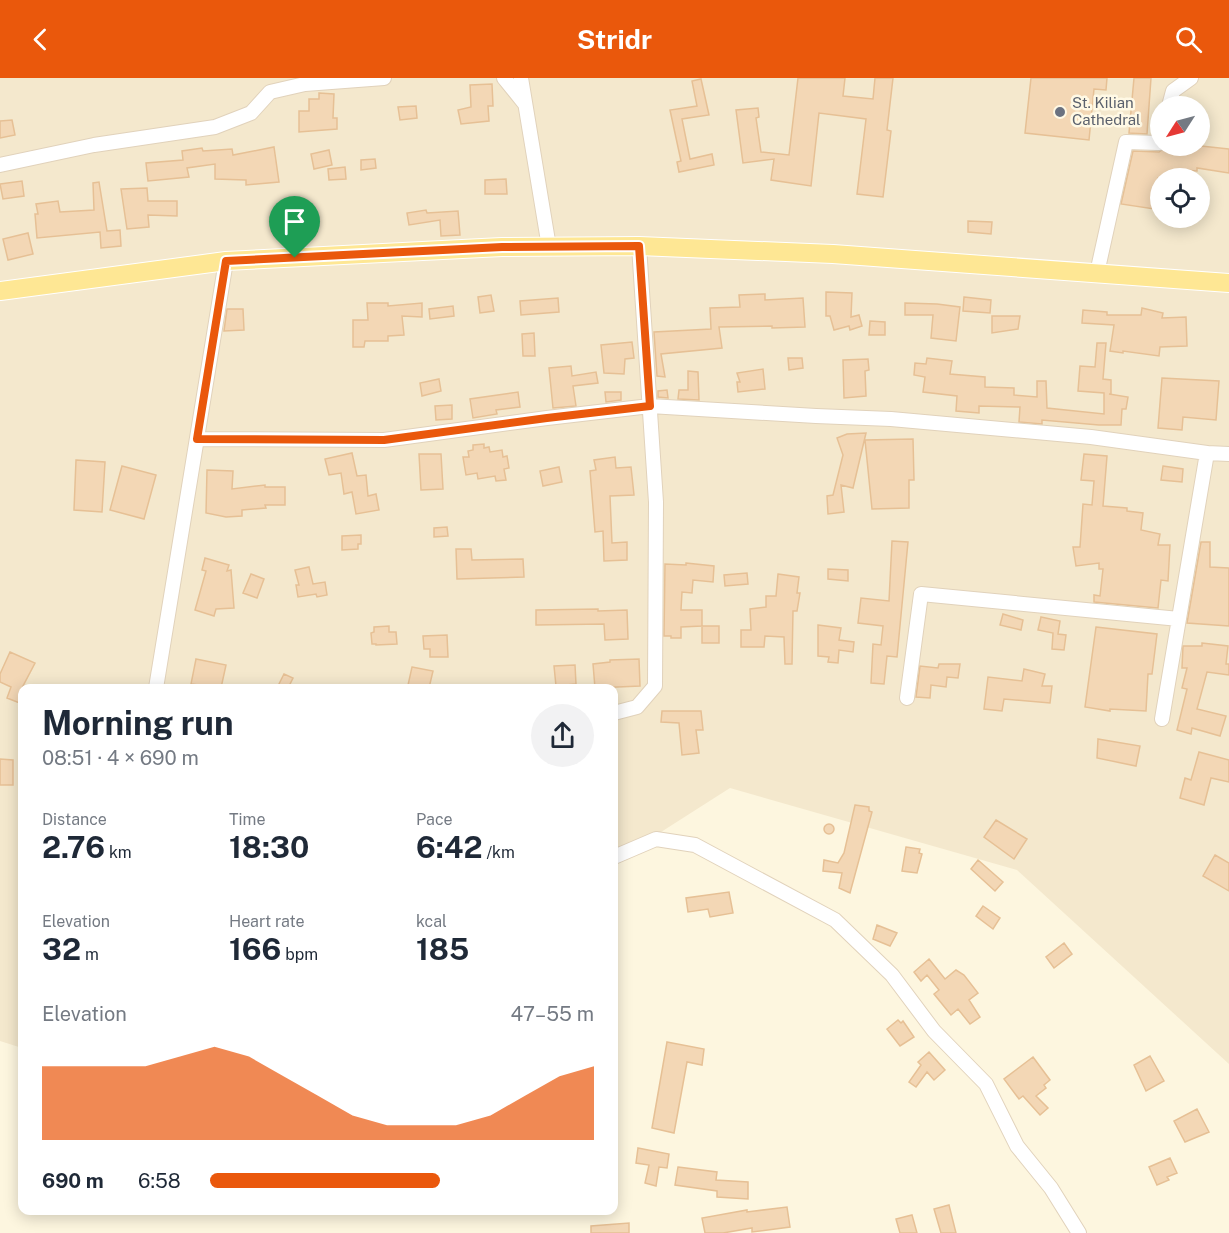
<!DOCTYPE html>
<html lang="en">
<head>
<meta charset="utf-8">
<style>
  :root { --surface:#fff; --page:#f2f2f3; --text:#1f2937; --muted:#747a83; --accent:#ea580c }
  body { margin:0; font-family:"Public Sans",sans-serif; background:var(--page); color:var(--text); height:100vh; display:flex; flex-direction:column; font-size:22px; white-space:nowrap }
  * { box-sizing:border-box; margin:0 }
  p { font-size:20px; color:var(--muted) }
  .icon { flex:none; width:33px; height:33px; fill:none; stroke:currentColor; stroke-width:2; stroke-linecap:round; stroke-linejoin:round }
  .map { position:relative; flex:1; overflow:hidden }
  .drawer { position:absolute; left:18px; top:606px; width:600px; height:531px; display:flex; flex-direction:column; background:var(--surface); border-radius:12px; box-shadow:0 3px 15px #0003 }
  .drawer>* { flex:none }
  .needle { width:39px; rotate:234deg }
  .controls { position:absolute; left:1150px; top:18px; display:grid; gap:12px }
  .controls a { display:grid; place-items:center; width:60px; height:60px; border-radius:50%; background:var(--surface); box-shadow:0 3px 15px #0003; font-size:30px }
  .pin { position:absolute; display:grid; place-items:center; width:51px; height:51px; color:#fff; margin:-62px -26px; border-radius:50% 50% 50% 0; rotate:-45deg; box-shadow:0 0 6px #0007 }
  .pin .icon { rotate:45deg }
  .round { display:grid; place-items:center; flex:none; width:63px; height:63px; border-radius:32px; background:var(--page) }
  .overview { display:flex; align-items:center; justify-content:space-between; height:102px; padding:0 24px }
  h1 { font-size:33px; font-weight:700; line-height:45px }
  .stats { display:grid; grid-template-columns:repeat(3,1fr); gap:9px; height:102px; padding:6px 24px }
  .stats div { display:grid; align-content:center }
  .stats b { font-size:30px; font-weight:700 }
  .stats small { font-size:16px; font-weight:400 }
  .stats p { font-size:16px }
  .chart { height:168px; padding:12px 24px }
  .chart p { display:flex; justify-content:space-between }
  .chart svg { width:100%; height:108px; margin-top:6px; fill:var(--accent); opacity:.7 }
  ul { padding:0 24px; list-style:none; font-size:20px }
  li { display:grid; grid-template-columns:96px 72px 1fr; align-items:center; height:45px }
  li i { height:15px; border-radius:8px; background:var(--accent) }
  header { display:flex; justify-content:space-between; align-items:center; height:78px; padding:0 24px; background:var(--accent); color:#fff; font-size:27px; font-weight:700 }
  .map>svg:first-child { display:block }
  .residential { fill:#f4e8cd; fill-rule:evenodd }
  .building { fill:#f3d7b5; stroke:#e6c095; stroke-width:1.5 }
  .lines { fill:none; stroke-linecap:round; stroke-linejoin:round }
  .minor-casing { stroke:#e1d2bb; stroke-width:16 }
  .major-casing { stroke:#fff; stroke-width:20 }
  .minor { stroke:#fff; stroke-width:14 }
  .major { stroke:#fee794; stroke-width:18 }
  .route-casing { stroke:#fff; stroke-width:12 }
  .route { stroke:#ea580c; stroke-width:8 }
  .worship-dot { fill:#6b7280; stroke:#fff9e5; stroke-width:2 }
  .labels { text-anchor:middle; stroke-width:5; stroke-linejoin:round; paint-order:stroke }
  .worship-label { font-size:15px; fill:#5b616d; stroke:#fff9e5; text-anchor:start }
</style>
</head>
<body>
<header><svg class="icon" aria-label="back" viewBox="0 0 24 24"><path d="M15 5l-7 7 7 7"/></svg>Stridr<svg class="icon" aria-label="search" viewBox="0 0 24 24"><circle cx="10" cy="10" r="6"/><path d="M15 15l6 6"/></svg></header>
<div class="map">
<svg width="1229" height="1155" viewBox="0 0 1229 1155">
  <rect width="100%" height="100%" fill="#fdf6df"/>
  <path class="residential" d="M0,0H1229V986L1017,792L730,710L614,784V610H22V970L0,963ZM1161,28H1200V68H1161ZM1161,100H1200V140H1161Z"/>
  <path class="building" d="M798,0H845L843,18L873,21L875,0H893L887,52L891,53L883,119L857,116L866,41L819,35L811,108L771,102L774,81L743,85L736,32L758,30L759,39L756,40L761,74L789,77Z
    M1031,0H1107L1106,12L1094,11L1089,62L1025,55Z
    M1134,0H1151L1147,56L1129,55Z
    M701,1L709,37L682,41L690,81L712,76L714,87L679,94L677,84L681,83L670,32L697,28L692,3Z
    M492,6L493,28H488L489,43L461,46L458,32L471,29L470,7Z
    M319,15L334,16L333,40H337V51L299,54V33H309V21H319Z
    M416,28L417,40L400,42L398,29Z
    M12,42L15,57L0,60V43Z
    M1167,68H1201L1229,71V95L1197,90V93L1185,92L1184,100H1158L1154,131L1121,126L1133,73L1159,74Z
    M274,69L279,104L246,107V102L215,101V86L187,90L189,99L148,103L146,85L183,82L182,73L202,70L203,73L232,71L233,77Z
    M329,72L332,87L314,91L311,76Z
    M375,81L376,90L361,92V82Z
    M345,89L346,101L329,102L328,91Z
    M506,101L507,116H485V102Z
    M22,103L24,118L3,121L0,106Z
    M99,104L107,153L120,152L121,168L101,170L100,154L37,160L35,136H38L36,126L58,123L60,134L94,132L93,105Z
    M147,110L148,123H177V138L148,137L149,149L127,151L121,111Z
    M426,132L427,135L458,133L460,157L441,158L440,142L409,147L407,135Z
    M968,143L992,144L991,156L968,154Z
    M28,155L33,176L8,182L3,161Z
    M826,214L852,215L851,239L859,237L862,248L850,252L849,248L834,252L830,238H826Z
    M765,216V222L803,220L805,249L772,250V248L719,249L722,270L661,276L665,299L657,298L654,254L711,251L710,230L740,229L739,217Z
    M491,217L494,233L480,235L478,219Z
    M964,219L991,222L990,235L963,233Z
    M558,220L559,234L521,237L520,223Z
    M367,225H388V228L422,225V239L402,238L404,257L388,258V263H365L364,269H353V242H368Z
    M905,225L937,226L960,229L956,263L931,260L933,237H905Z
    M453,228L454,238L430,241L429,231Z
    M1142,230L1163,235L1162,240L1186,239L1187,268L1160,269L1159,278L1123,273V275L1110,273L1114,247L1082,245L1083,232L1107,234V237H1141Z
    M227,231H243L244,252L224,253Z
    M992,238H1020L1018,251L992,255Z
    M870,243L885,244V257H869Z
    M534,255L535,278H523L522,256Z
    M632,264L634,280L625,281L624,296L604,295L601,267Z
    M1097,265H1106L1103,301L1111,302V316H1109L1128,319L1126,331H1122L1121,347H1099L1042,342V346L1019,344L1020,329L979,328V335L956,333L957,318L923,314L925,299L914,297L915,285L926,286L927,280L952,283L950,296L985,299V309L1014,310V317L1037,319V303H1046L1047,330L1104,336V315L1078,313L1080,288L1095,289Z
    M788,280H802L803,290L789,292Z
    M868,281L869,292L865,293L866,318L844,320L843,282Z
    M571,288L572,298L596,294L598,305L573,308L576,328L553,330L549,290Z
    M763,291L765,311L738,314L737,304H740L737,295Z
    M688,293L698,294L699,322L678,321L679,312H688Z
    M1162,300L1219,303L1216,342L1183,339L1182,352L1158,350Z
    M439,301L441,313L422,318L420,305Z
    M667,312L668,320L658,319V313Z
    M518,314L520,329L496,332L497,336L473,340L470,321Z
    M605,314H621V322L606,324Z
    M452,327V341L436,342L435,328Z
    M866,355L853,410L841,407L844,434L828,436L827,418L833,417L843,377L837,360L847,356Z
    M913,361L914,402H909V430L872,431L865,362Z
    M484,366V370L489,369L490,374L502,372L503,379L507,378L509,390L504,391L506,402L496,403L495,398L478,401L477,395L466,397L463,379H469L468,373L473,372V367Z
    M352,375L357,398L366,397L368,418L376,416L379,432L356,436L352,414L344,416L341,395L329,397L325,381Z
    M419,376H441L443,411L421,412Z
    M1084,376L1107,378L1103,428L1127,430V433L1143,435L1141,452L1160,456L1158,467H1170L1168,503L1161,502L1158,530L1094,524V517L1100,518L1103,491H1099V485L1076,488L1073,469H1080L1083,426L1092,427L1094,403L1081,402Z
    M615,379L616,390L631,389L634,417L610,418L612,465L627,464V482L604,483L603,453L595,454L590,393L596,392L594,382Z
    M76,382L105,384L102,434L74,432Z
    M122,388L156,397L144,441L110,432Z
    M1163,388L1183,391L1182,404L1161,402Z
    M559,389L562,404L543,408L540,393Z
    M207,392L233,393L232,411L265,407V409H285V427H265L266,430L242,432V438L226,439L206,435Z
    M447,449L448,458L434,459V450Z
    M361,457V466H358V471L342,472V458Z
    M892,463L908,464L897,579L887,578L884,606L871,605L873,566L881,567L883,548L858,545L861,520L889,523Z
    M1201,464H1210V489L1229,490V548L1187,545Z
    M456,471H471L472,482L523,481L524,499L457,501Z
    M205,480L229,487L227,493L231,492L234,530L216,531L214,538L195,532L206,493L202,492Z
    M686,485L714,488L713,504L693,502L692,515L682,514L681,532H702V548L681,549V560H671V558H664L665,486L686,487Z
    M309,489L313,506L325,504L327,517L317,519L316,516L298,519L296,507H299L295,492Z
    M828,491L848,492V503L828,501Z
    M747,495L748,506L725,508L724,497Z
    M251,496L264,501L257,520L243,515Z
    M778,496L799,499L797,515H800L797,533H793L792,586H785L784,559L765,558L764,569H741V552H751L750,531L766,529V518H776Z
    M598,531V533L627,532L628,561L605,562L604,546L536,547V532Z
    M1003,536L1023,542L1021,552L1000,547Z
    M1041,539L1060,543L1058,556L1066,557L1064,572L1052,571L1053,555L1038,552Z
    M818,547L841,550L839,562L854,564L853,574L839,572L838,585L828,584L829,579L818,578Z
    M389,548V554H396L397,566L376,567V566H372L371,555L374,554V549Z
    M702,548H719V565H702Z
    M1096,549L1157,556L1152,596H1148L1146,633L1110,631V633L1085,629Z
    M447,557L448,579H430V571H424L423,558Z
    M1202,565L1228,568L1226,586H1229V597L1207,594L1197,631L1226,638L1220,658L1192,650L1191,656L1177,652L1187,611L1182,610L1187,590H1182L1183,568H1202Z
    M10,574L35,585L22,610V626L7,620L11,609L0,604V596Z
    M196,581L226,587L221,610L191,606Z
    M639,581L640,608L595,610L593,586L610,584V582Z
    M939,586H960L958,600L947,599L946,609L931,607L930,620L916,619L920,588L938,590Z
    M575,587L576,606L556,608L554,588Z
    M412,589L433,593L429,610L408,607Z
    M1024,591L1045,596L1042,608H1052L1050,625L1004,621L1002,633L984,631L988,599L1022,603Z
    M284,596L293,600L288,610H277Z
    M662,633H701L703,652H696L699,675L682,677L679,645L661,644Z
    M1098,661L1140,668L1136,688L1097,680Z
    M1199,674L1229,682V704L1211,700L1204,727L1180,720L1185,700L1191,702Z
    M0,681L13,682V707H0Z
    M855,727L869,729V733L872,734L850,815L839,810L842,795L823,793L824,782L838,785L844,775Z
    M996,742L1027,761L1014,781L984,759Z
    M824 751a5 5 0 1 1 10 0a5 5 0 1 1-10 0Z
    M906,769L920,771L919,775L922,776L917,795L902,793Z
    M1215,777L1229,785V813L1203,798Z
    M978,782L1003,804L995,813L971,791Z
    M729,814L733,835L710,839L708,831L688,834L686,820Z
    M983,828L1000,840L993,851L976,838Z
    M877,847L897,855L890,868L873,861Z
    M1064,865L1072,876L1054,890L1046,879Z
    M929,881L945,901L956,892L964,897L978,915L969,922L980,939L970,946L958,931L951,937L934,916L939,912L927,897L921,903L914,894Z
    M898,942L901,945L903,943L914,959L900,968L887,951Z
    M667,964L704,971L702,987L687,984L674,1055L652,1050Z
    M929,974L945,992L934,1002L927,994L916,1009L909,1004L921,987L918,984Z
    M1150,978L1164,1003L1146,1013L1134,987Z
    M1033,979L1050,1002L1044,1007L1046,1010L1036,1018L1048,1030L1040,1037L1023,1018L1019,1021L1004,1001Z
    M1197,1031L1209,1054L1185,1064L1174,1043Z
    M638,1070L669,1076L667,1090L659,1089L656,1108L645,1105L649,1087L636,1085Z
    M1170,1080L1177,1095L1167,1099L1169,1102L1157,1107L1149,1089Z
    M678,1089L717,1094L716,1102L748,1104V1121L717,1119V1113L675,1107Z
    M949,1127L956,1155H941L934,1131Z
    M787,1129L790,1149L752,1154V1150L723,1155H705L702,1140L747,1132V1134Z
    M912,1137L917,1155H900L896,1141Z
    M629,1145V1155H591V1148Z"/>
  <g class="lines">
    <g class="minor-casing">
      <path id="minor" d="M504,0L525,26
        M521,0L549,169
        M1169,28L1173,13L1191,0
        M0,87L94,67L215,49L251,35L270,14L305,6L384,0
        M1097,195L1126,64L1159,65L1161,58
        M197,361L384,362L547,340L650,328L816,338L891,341L1091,359L1207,375L1229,376
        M156,610L226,183
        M907,620L921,516L1179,541
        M614,635L637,629L655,608L656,424L639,168
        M1162,641L1207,375
        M614,779L656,761L695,767L835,842L892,897L934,953L986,1006L1017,1068L1051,1110L1079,1155"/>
    </g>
    <g class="major-casing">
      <path id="major" d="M0,213L226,183L502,169L639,168L833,176L1229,205"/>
    </g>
    <use href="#minor" class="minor"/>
    <use href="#major" class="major"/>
  </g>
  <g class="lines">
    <g class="route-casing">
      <path id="route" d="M639,168L650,328L547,340L384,362L197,361L226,183L502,169Z"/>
    </g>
    <use href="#route" class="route"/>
  </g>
  <circle class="worship-dot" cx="1060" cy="34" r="6"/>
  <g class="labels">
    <g class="worship-label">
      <text x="1072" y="30">St. Kilian<tspan x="1072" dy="17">Cathedral</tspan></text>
    </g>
  </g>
</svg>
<div class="controls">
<a><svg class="needle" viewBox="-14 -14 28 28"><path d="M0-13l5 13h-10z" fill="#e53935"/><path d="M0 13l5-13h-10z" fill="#747a83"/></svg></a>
<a><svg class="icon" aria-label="locate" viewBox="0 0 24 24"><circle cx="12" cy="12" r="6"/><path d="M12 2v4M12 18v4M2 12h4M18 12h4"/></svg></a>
</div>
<div class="pin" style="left:295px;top:180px;background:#1e9e55"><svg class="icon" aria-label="arrive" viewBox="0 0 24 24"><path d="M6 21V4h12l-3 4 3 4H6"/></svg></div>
<section class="drawer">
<div class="overview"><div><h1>Morning run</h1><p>08:51 · 4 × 690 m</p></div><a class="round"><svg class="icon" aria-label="share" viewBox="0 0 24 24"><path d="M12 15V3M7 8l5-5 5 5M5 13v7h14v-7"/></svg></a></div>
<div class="stats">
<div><p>Distance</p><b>2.76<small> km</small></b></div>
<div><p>Time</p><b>18:30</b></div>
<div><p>Pace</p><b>6:42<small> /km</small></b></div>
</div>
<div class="stats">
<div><p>Elevation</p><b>32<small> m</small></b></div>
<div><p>Heart rate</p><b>166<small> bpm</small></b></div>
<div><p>kcal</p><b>185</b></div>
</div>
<div class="chart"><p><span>Elevation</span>47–55 m</p>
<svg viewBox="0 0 160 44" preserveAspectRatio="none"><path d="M0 44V14L10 14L20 14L30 14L40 10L50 6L60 10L70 18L80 26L90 34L100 38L110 38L120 38L130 34L140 26L150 18L160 14V44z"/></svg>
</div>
<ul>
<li><b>690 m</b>6:58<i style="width:60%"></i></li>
</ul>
</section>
</div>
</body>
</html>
